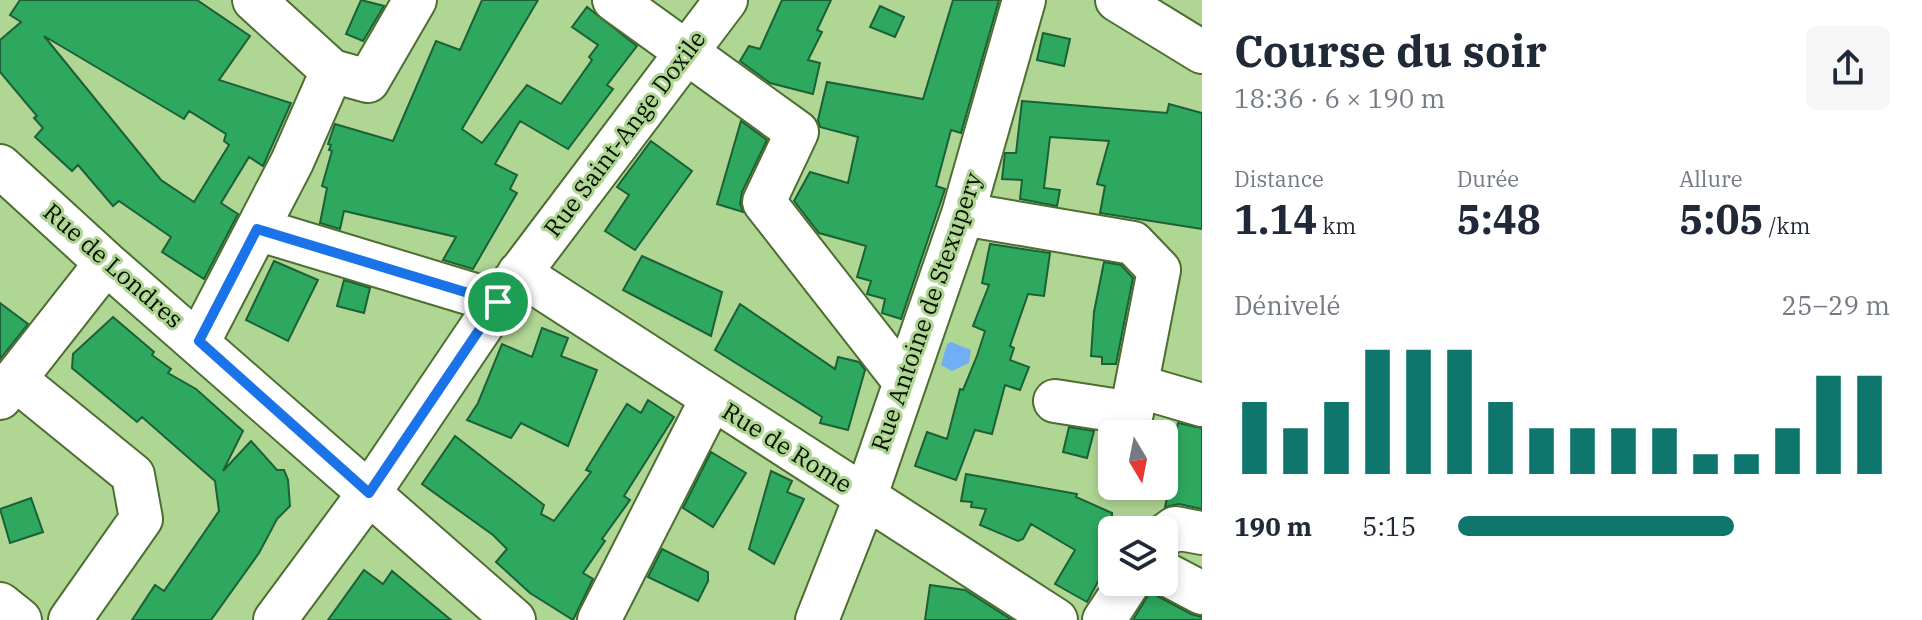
<!DOCTYPE html>
<html lang="fr">
<head>
<meta charset="utf-8">
<style>
  :root { --surface:#fff; --page:#f6f6f7; --text:#1f2937; --muted:#747a83; --accent:#0f766e }
  body { margin:0; font-family:"IBM Plex Serif",serif; background:var(--page); color:var(--text); height:100vh; display:flex; flex-direction:column; font-size:30px; white-space:nowrap }
  * { box-sizing:border-box; margin:0 }
  p { font-size:26px; color:var(--muted) }
  .icon { flex:none; width:44px; height:44px; fill:none; stroke:currentColor; stroke-width:2; stroke-linecap:round; stroke-linejoin:round }
  .map { position:relative; flex:1; overflow:hidden }
  .panel { display:flex; flex-direction:column; background:var(--surface); width:720px }
  .panel>* { flex:none }
  .needle { width:52px; rotate:170deg }
  .buttons { position:absolute; left:1098px; top:420px; display:grid; gap:16px }
  .buttons a { display:grid; place-items:center; width:80px; height:80px; border-radius:12px; background:var(--surface); box-shadow:0 4px 12px #0003; font-size:40px }
  .pin { position:absolute; display:grid; place-items:center; width:68px; height:68px; color:#fff; margin:-34px; border:4px solid #fff; border-radius:50%; box-shadow:0 2px 8px #0007 }
  .round { display:grid; place-items:center; flex:none; width:84px; height:84px; border-radius:12px; background:var(--page) }
  .headline { display:flex; align-items:center; justify-content:space-between; height:136px; padding:0 32px }
  h1 { font-size:44px; font-weight:700; line-height:60px }
  .figures { display:grid; grid-template-columns:repeat(3,1fr); gap:12px; height:136px; padding:8px 32px }
  .figures div { display:grid; align-content:center }
  .figures b { font-size:40px; font-weight:700 }
  .figures small { font-size:22px; font-weight:400 }
  .figures p { font-size:22px }
  .chart { height:224px; padding:16px 32px }
  .chart p { display:flex; justify-content:space-between }
  .chart svg { width:100%; height:144px; margin-top:8px; stroke:var(--accent); stroke-width:6 }
  ul { padding:0 32px; list-style:none; font-size:26px }
  li { display:grid; grid-template-columns:128px 96px 1fr; align-items:center; height:60px }
  li i { height:20px; border-radius:10px; background:var(--accent) }
  main { display:flex; flex:1; min-height:0 }
  .map>svg:first-child { display:block }
  .water { fill:#71aff5 }
  .building { fill:#2ea85f; stroke:#1b6036; stroke-width:2; fill-rule:evenodd }
  .lines { fill:none; stroke-linecap:round; stroke-linejoin:round }
  .minor-casing { stroke:#4d6e31; stroke-width:46 }
  .minor { stroke:#fff; stroke-width:42 }
  .route-casing { stroke:#fff; stroke-width:16 }
  .route { stroke:#1a73e8; stroke-width:10 }
  .labels { text-anchor:middle; stroke-width:6; stroke-linejoin:round; paint-order:stroke }
  .street-label { font-size:24px; fill:#051000; stroke:#b0d694 }
</style>
</head>
<body>
<main>
<div class="map">
<svg width="1202" height="620" viewBox="0 0 1202 620">
  <rect width="100%" height="100%" fill="#b0d694"/>
  <path class="water" d="M951,342L971,350L969,363L952,371L941,365L947,344Z"/>
  <path class="building" d="M20,0H197L250,36L219,80L291,103L263,166L249,157L221,203L238,214L204,279L162,252L171,237L119,201L113,206L78,165L72,171L35,137L43,128L34,118L37,116L0,72V40L21,22L10,15ZM44,36L184,119L189,111L226,134L224,141L229,145L194,202L161,180Z
    M361,0L384,6L363,41L346,34Z
    M482,0H538L462,129L482,143L527,85L561,104L592,60L589,57L598,45L572,27L587,7L637,46L607,85L613,89L568,149L520,121L495,164L517,175L510,189L517,193L473,269L443,260L456,237L344,211L340,229L320,223L327,188L322,186L332,151L329,150L331,145L328,144L335,124L393,141L436,41L460,50Z
    M782,0H831L817,30L822,32L808,60L820,63L813,94L770,83L740,61L749,46L760,49Z
    M953,0H999L961,133L951,130L936,186L945,189L901,319L882,313L885,299L867,294L871,281L857,277L866,246L819,233L794,201L810,172L848,183L858,137L820,127L818,120L827,82L923,99Z
    M880,6L904,17L895,37L870,27Z
    M1043,33L1070,39L1064,66L1037,60Z
    M1022,101L1167,113L1169,104L1202,113V229L1100,213L1105,186L1097,184L1109,141L1050,137L1044,188L1060,190L1057,206L1020,199L1022,180L1002,179L1005,153H1016Z
    M741,121L767,140L742,192L740,204L743,212L717,204Z
    M651,141L692,171L635,250L605,231L629,195L617,187Z
    M990,244L1050,253L1044,296L1028,294L1010,346L1014,348L1010,360L1029,367L1020,390L1005,385L992,434L975,430L956,480L915,466L927,432L947,439L960,389L963,390L977,356L985,331L973,326L989,285L982,283Z
    M642,256L722,292L711,336L623,290Z
    M274,261L318,280L288,341L246,320Z
    M1104,262L1121,265L1133,278L1116,364H1102V357L1091,356L1094,312Z
    M344,280L370,288L364,313L337,306Z
    M0,303L28,324L0,359Z
    M740,304L835,369L838,357L859,362L865,370L848,430L820,423L822,417L715,350Z
    M113,317L154,352L152,355L171,369L168,373L196,389L243,431L223,471L251,441L277,470H284L288,480L290,506L277,519L259,553L211,620H132L155,585L164,591L219,511L215,481L142,417L137,422L72,368L73,354Z
    M542,328L568,338L561,356L597,370L568,446L521,423L511,438L467,420L478,403L502,344L532,357Z
    M648,400L674,417L624,496L630,500L602,539L605,541L583,573L593,579L573,620L530,593L496,562L507,549L493,535L422,484L455,436L544,505L541,514L554,521L591,472L586,470L627,404L641,413Z
    M1178,423L1202,428V509L1179,504L1165,507L1173,470L1166,468Z
    M1069,427L1094,431L1087,458L1063,452Z
    M711,452L746,473L713,527L683,508Z
    M771,471L792,481L787,492L804,499L774,564L749,549Z
    M966,474L1077,494L1076,497L1112,513V556L1087,602L1055,584L1075,550L1031,524L1023,539L1018,541L980,525L986,509L971,507L972,502L961,501Z
    M31,498L43,532L10,543L0,509Z
    M662,549L708,572V581L698,601L648,577Z
    M364,570L383,584L392,571L451,620H328Z
    M930,585L965,590L1012,620H925Z
    M1150,592L1191,614L1202,617V620H1133Z"/>
  <g class="lines">
    <g class="minor-casing">
      <path id="minor" d="M254,0L332,71
        M614,0L797,132L764,202L904,381
        M1117,0L1202,52
        M0,166L106,263L514,620
        M963,214L1133,243L1159,270L1127,434
        M257,229L498,302
        M519,273L1056,620
        M199,341L292,162L332,71L368,81L415,0
        M15,379L133,475L141,519L70,620
        M1137,386L1202,405
        M0,398L106,263
        M1055,401L1132,413
        M1164,536L1175,528L1202,533
        M1164,573L1202,593
        M0,604L20,620
        M275,620L369,493L498,302L726,0
        M599,620L711,400
        M817,620L865,498L963,214L1024,0
        M1104,620L1129,582"/>
    </g>
    <use href="#minor" class="minor"/>
  </g>
  <g class="lines">
    <g class="route-casing">
      <path id="route" d="M257,229L498,302L369,493L199,341Z"/>
    </g>
    <use href="#route" class="route"/>
  </g>
  <g class="labels">
    <g class="street-label">
      <text transform="translate(625 134) rotate(-53)" y="8">Rue Saint-Ange Doxile</text>
      <text transform="translate(113 266) rotate(41)" y="8">Rue de Londres</text>
      <text transform="translate(927 312) rotate(-71)" y="8">Rue Antoine de Stexupery</text>
      <text transform="translate(787 448) rotate(32)" y="8">Rue de Rome</text>
    </g>
  </g>
</svg>
<div class="buttons">
<a><svg class="needle" viewBox="-14 -14 28 28"><path d="M0-13l5 13h-10z" fill="#e53935"/><path d="M0 13l5-13h-10z" fill="#747a83"/></svg></a>
<a><svg class="icon" aria-label="layers" viewBox="0 0 24 24"><path d="M12 4l9 5-9 5-9-5zM3 14l9 5 9-5"/></svg></a>
</div>
<div class="pin" style="left:498px;top:302px;background:#1e9e55"><svg class="icon" aria-label="arrive" viewBox="0 0 24 24"><path d="M6 21V4h12l-3 4 3 4H6"/></svg></div>
</div>
<section class="panel">
<div class="headline"><div><h1>Course du soir</h1><p>18:36 · 6 × 190 m</p></div><a class="round"><svg class="icon" aria-label="share" viewBox="0 0 24 24"><path d="M12 15V3M7 8l5-5 5 5M5 13v7h14v-7"/></svg></a></div>
<div class="figures">
<div><p>Distance</p><b>1.14<small> km</small></b></div>
<div><p>Durée</p><b>5:48</b></div>
<div><p>Allure</p><b>5:05<small> /km</small></b></div>
</div>
<div class="chart"><p><span>Dénivelé</span>25–29 m</p>
<svg viewBox="0 0 160 44" preserveAspectRatio="none"><path d="M5 44V22M15 44V30M25 44V22M35 44V6M45 44V6M55 44V6M65 44V22M75 44V30M85 44V30M95 44V30M105 44V30M115 44V38M125 44V38M135 44V30M145 44V14M155 44V14"/></svg>
</div>
<ul>
<li><b>190 m</b>5:15<i style="width:64%"></i></li>
</ul>
</section>
</main>
</body>
</html>
